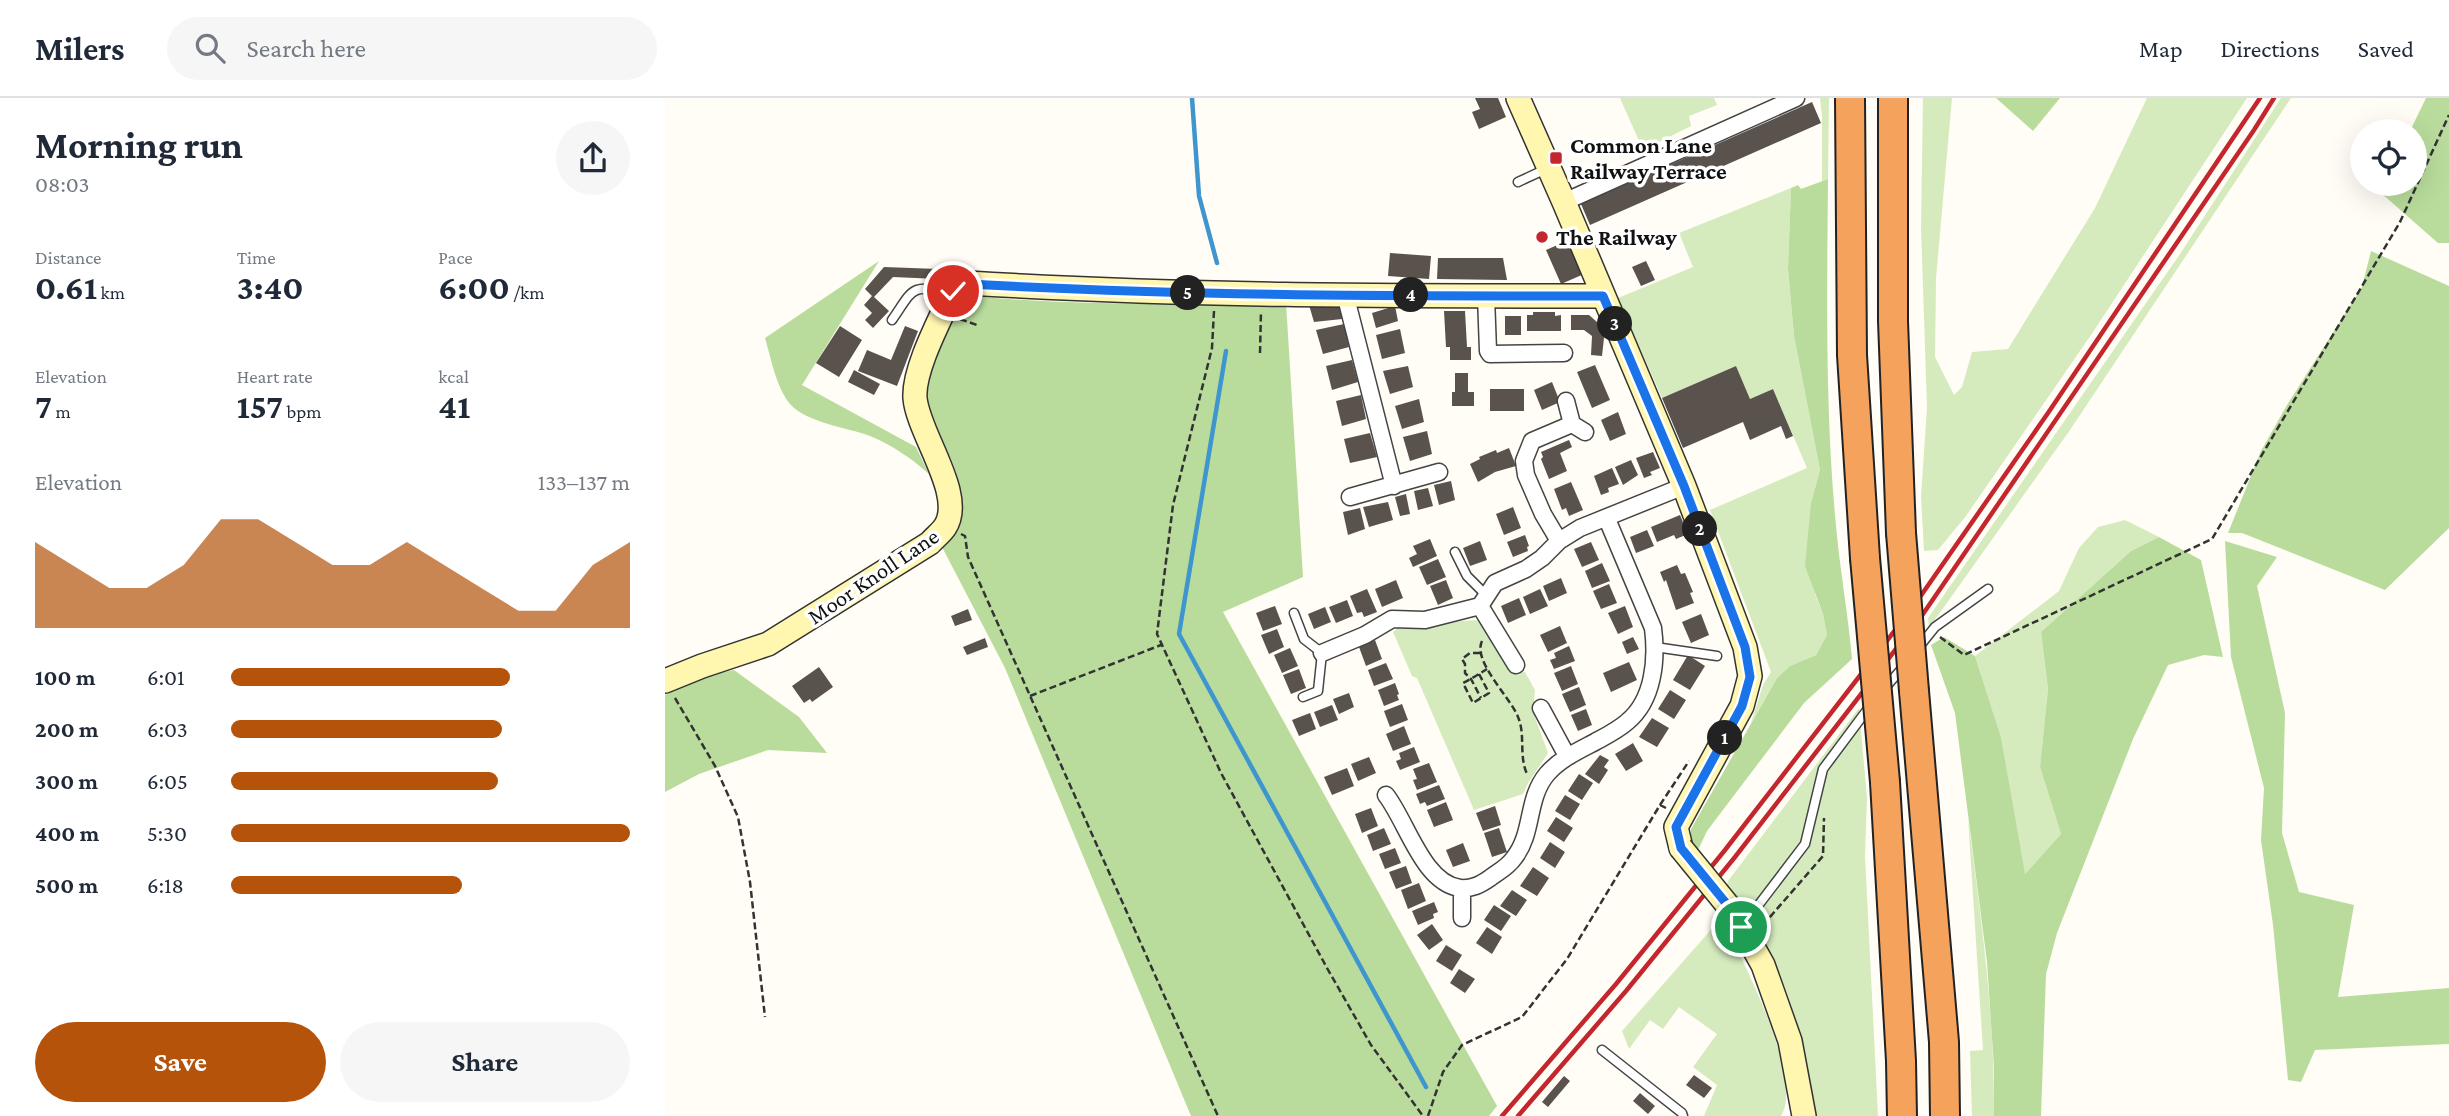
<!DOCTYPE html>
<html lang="en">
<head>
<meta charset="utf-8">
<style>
  :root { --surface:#fff; --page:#f6f6f7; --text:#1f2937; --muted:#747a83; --line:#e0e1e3; --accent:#b45309 }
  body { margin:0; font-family:"Crimson Pro",serif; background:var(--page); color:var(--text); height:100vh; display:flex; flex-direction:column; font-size:26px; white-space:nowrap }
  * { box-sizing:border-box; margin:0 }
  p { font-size:23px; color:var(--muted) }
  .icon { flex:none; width:38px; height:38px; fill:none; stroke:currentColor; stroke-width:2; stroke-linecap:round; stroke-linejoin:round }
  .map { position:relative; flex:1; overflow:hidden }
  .drawer { display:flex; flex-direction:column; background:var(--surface); width:665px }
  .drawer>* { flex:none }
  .buttons { position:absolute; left:1685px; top:21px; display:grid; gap:14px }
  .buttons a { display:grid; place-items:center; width:77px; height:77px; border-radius:50%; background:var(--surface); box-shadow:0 7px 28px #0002; font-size:35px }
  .pin { position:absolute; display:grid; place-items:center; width:60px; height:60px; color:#fff; margin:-30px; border:4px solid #fff; border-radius:50%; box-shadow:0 2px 7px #0007 }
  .km { position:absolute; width:35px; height:35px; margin:-18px; border-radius:50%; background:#222; color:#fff; font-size:19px; line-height:35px; text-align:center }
  .round { display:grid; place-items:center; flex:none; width:74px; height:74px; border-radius:37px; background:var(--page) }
  .head { display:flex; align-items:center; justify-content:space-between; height:119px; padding:0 35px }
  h1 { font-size:38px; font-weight:700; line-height:52px }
  .figures { display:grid; grid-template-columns:repeat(3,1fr); gap:10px; height:119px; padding:7px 35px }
  .figures div { display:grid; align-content:center }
  .figures b { font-size:35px; font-weight:700 }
  .figures small { font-size:19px; font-weight:400 }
  .figures p { font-size:19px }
  .chart { height:196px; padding:14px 35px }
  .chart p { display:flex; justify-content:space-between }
  .chart svg { width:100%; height:126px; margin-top:7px; fill:var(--accent); opacity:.7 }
  .button { display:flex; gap:14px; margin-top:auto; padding:14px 35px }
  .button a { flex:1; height:80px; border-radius:42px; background:var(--accent); color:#fff; font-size:28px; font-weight:700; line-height:80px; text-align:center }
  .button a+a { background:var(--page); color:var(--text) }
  ul { padding:0 35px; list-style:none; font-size:23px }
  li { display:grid; grid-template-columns:112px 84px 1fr; align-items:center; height:52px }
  li i { height:18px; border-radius:9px; background:var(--accent) }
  header { display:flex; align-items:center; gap:42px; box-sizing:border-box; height:98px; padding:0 35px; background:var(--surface); border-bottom:2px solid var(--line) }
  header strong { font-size:33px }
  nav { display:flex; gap:38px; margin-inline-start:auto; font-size:24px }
  .search { width:490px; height:63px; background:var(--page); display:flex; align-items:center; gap:18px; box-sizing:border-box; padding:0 24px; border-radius:38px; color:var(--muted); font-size:26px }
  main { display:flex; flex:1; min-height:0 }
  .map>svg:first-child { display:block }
  .green { fill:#d5ebbd }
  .forest { fill:#b9dc9c }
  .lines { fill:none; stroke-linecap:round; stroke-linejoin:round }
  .stream { stroke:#3f96cf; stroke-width:4.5 }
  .building { fill:#5a524d }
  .lane-casing { stroke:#444; stroke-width:11 }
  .street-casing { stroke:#444; stroke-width:19 }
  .secondary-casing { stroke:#333; stroke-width:26 }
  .highway-casing { stroke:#222; stroke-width:32 }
  .path { stroke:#333; stroke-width:2.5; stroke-dasharray:7 3.5; stroke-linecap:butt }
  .lane { stroke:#fff; stroke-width:8 }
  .street { stroke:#fff; stroke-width:16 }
  .secondary { stroke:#fff6b0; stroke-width:23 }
  .highway { stroke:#f5a25d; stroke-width:28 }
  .rail { stroke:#c4262e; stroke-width:4.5 }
  .secondary-bridge-casing { stroke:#333; stroke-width:26; stroke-linecap:butt }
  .highway-bridge-casing { stroke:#222; stroke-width:32; stroke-linecap:butt }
  .secondary-bridge { stroke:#fff6b0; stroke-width:23 }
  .highway-bridge { stroke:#f5a25d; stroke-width:28 }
  .route-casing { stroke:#fff; stroke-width:14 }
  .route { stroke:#1a73e8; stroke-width:9 }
  .poi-dot { fill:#c4262e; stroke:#fff; stroke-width:2.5 }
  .labels { text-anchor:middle; stroke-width:7; stroke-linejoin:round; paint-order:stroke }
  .poi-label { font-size:23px; font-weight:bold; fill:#111; stroke:#fff; text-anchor:start }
  .street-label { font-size:23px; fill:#111; stroke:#fff }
</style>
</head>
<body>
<header>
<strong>Milers</strong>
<div class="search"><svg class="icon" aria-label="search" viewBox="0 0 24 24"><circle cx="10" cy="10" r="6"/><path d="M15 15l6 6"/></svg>Search here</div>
<nav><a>Map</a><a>Directions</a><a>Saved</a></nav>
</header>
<main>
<section class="drawer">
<div class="head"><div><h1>Morning run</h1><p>08:03</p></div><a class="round"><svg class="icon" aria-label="share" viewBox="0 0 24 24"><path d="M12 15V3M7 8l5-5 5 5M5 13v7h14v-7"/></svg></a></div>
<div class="figures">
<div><p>Distance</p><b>0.61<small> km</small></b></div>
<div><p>Time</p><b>3:40</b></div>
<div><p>Pace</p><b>6:00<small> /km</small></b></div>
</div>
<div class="figures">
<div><p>Elevation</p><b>7<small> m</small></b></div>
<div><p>Heart rate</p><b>157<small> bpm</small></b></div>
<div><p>kcal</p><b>41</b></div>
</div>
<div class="chart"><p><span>Elevation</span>133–137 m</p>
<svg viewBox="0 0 160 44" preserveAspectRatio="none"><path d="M0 44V14L10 22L20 30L30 30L40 22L50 6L60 6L70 14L80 22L90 22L100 14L110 22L120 30L130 38L140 38L150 22L160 14V44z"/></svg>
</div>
<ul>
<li><b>100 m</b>6:01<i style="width:70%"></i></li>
<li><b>200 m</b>6:03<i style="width:68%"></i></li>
<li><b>300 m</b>6:05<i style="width:67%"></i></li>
<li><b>400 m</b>5:30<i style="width:100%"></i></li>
<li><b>500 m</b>6:18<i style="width:58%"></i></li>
</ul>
<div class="button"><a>Save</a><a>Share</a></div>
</section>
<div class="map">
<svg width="1784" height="1018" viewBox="0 0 1784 1018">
  <rect width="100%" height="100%" fill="#fffdf5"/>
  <path class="green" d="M955,0H1049L1052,7L1024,18L1026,28L978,52Z
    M1155,0H1164L1163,81L1157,83V19Z
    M1258,0H1287L1271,180L1270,259L1289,297L1297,289L1307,254L1343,251L1430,110L1482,0H1582L1428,234L1301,418L1273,452L1259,453L1256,398L1262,310L1256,129Z
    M1616,0H1626L1405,332L1264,530L1263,520L1515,156Z
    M1126,90L1123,171L1129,238L1155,372L1146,405L1150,496L1158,516L1162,537L1151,557L1125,568L1112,580L1086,625L1098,587L1106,574L1045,412L1142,370L1108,291L1085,301L1071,268L997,300L953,200L1028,169L1014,135Z
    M1460,422L1494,439L1466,453L1376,534L1383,591L1375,669L1396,736L1359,777L1336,639L1310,558L1394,493L1414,450L1433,429Z
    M812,522L827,537L851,575L860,574L870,592L868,614L883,655L863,685L858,696L809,712L752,580L747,578L728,534L734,529H756L784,524Z
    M1194,610L1202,700L1200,758L1213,1018H1150L1137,948L1061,791L1063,783Z
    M1303,720C1316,819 1330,918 1329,1018H1307L1305,953L1318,952Z
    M1054,816C1074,854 1140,980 1116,1018H1039L1052,987L1028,969L1052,936L1014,909L998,931L985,922L964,951L957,933L1051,826Z"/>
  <path class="forest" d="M1331,0H1395L1368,33Z
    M1761,0H1784V145H1773L1716,95L1721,86H1750V33H1745Z
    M1163,81C1162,196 1160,313 1171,428C1175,472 1183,516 1187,561L1139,605L1042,733L1033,752L1026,743V731L1112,580L1125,568L1151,557L1162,537L1158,516L1140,468L1146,405L1155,372L1129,238L1123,171L1126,90L1133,87L1136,91Z
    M1706,153L1784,188V430L1720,492L1577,435H1563L1596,353L1622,307L1697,189Z
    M214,163L137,287L251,349L264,376C246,360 227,347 205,338C181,329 142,325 125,306C111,289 106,260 100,240Z
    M300,197C407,209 514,205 621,205L638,479L558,514L832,1008L824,1018H526L340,570L276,447C287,440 291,429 293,415C294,403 295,390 292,378C284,349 262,322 262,291C263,267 290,220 300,197Z
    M1494,439L1536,462L1558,559L1539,557L1503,567L1468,641L1392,835L1381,876L1376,1018H1329V970L1322,864L1290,615L1266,547L1279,539L1310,558L1336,639L1360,776L1396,736L1375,669L1383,591L1376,534L1466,453Z
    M1560,443L1612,459L1592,488L1620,615L1617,735L1634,794L1689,807L1673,899L1784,890V946L1650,952L1636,984L1623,982L1608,827L1596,742L1599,690L1566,559Z
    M69,572L134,619L162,655L103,652L34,676L0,694V597L45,577Z"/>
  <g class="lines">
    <path class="stream" d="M527,0L534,98L552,165
      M561,253L514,536L761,989"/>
  </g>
  <path class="building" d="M810,0H833L841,19L814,31L807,14L815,11Z
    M1147,4L1156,25L925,127L916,106Z
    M904,142L919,176L896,186L881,152Z
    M725,155L766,158L764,181L723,178Z
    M773,160H838L842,182L772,181Z
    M981,163L990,182L976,188L967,169Z
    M219,169L273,171V181L228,179L209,199L224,213L208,230L200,222L207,215L199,207L207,198L200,191Z
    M644,207H676L677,221L649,224Z
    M730,208L733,223L711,230L707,215Z
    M779,213H800L802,249H806V262H785V249H781Z
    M868,214H890V218L896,217V233H862V217H868Z
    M906,217H924L940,231L937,258L926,257L927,238L919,232H906Z
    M840,218H856V237H840Z
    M679,226L684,249L658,256L651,232Z
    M175,228L197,242L174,279L151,265Z
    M240,228L253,233L232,288L193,273L202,252L226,262Z
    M735,231L740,255L717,261L711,237Z
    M687,262L693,284L667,292L661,268Z
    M930,267L945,302L927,310L912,274Z
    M743,268L748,289L725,296L718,273Z
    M1071,268L1085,301L1108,291L1128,338L1121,341L1116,328L1085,342L1078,324L1018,350L997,300Z
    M189,272L215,286L209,297L183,284Z
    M790,275H803V294H809V308H787V294H790Z
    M887,284L895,304L877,312L869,292Z
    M825,291H859V313H825Z
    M696,297L701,321L677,328L671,303Z
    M754,301L759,324L737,331L730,308Z
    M953,314L961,336L945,343L936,322Z
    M762,333L767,356L745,363L738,339Z
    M705,335L712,359L685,365L679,341Z
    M904,342L907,349L895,355L902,373L884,381L876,361L878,359L876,354Z
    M844,350L851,368L830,374L813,384L805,366L815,361L814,359L831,352L832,355Z
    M988,354L995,370L985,374L987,377L979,380L971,360Z
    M966,362L973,377L958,387L950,369Z
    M947,370L954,386L943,390L944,394L936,397L929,378Z
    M786,383L790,402L774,407L769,387Z
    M906,384L918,412L904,418L901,410L897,412L889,391Z
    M763,390L768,408L753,412L749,393Z
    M741,396L745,416L735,418L730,399Z
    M723,404L728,422L704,429L698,409Z
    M848,409L856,430L839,437L831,416Z
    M695,410L700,431L683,437L678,414Z
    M1015,417L1023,436L1011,441L1009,437L992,444L986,429Z
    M982,432L989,448L971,455L965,439Z
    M860,437L864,448L862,449L863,453L848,459L842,444Z
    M765,441L772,458L748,469L744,460L752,456L748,448Z
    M815,443L822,462L805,468L798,450Z
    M926,444L934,462L917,469L909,451Z
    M773,461L781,479L762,487L754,469Z
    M937,465L945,483L927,490L920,473Z
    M1012,467L1016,476L1020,475L1028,494L1025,495L1029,505L1011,512L1001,482L999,484L995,474Z
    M896,480L902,495L884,503L878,488Z
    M731,482L738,500L717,509L710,491Z
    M781,482L788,500L773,507L765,488Z
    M944,486L952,505L936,511L928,493Z
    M702,491L712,514L699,519L697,514L692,515L685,498Z
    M875,491L883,508L865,516L858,499Z
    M854,500L861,517L843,525L836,508Z
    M682,502L688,518L671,525L664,509Z
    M610,508L617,526L598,533L591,515Z
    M960,508L968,529L953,536L943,515Z
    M660,509L666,524L649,531L643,516Z
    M303,511L307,522L290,528L286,518Z
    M1036,516L1044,537L1026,545L1017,524Z
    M895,528L902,545L883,554L875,537Z
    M612,531L619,549L604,556L596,537Z
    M968,539L974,551L962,556L957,544Z
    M320,540L323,549L302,557L298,549Z
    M710,542L717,561L701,568L694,549Z
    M904,548L910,563L889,571L885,562L891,560L889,555Z
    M625,550L633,568L617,575L609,557Z
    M1023,557L1040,568L1025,592L1008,582Z
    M964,564L972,582L946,594L938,575Z
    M721,565L728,581L709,588L703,572Z
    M906,568L913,586L897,593L889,575Z
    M154,569L168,589L147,604L145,601L139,605L127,588Z
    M634,571L641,590L626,596L618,577Z
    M730,585L734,596L732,597L734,602L719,608L713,592Z
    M914,589L921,607L905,614L897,596Z
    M1005,592L1021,602L1009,621L993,611Z
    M684,595L689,609L674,616L668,601Z
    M737,606L743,622L725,629L719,613Z
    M667,607L673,622L655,629L649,614Z
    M921,611L927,627L913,633L906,617Z
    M645,615L651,631L634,638L627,622Z
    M987,620L1004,630L992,649L974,639Z
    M739,628L746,646L728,653L721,636Z
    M968,645L978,663L961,673L950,656Z
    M749,649L755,664L735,672L731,663L736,661L734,655Z
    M935,657L944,662L939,669L943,672L934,686L920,676Z
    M704,659L711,675L693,683L686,666Z
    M764,665L772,684L752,692L748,682L752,681L748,671Z
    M682,670L689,688L667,697L659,679Z
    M914,676L928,685L917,702L903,693Z
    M774,687L780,701L762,708L760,704L755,706L751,696Z
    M900,697L915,706L905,722L890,713Z
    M781,704L788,722L769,729L762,712Z
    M830,708L836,727L818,733L811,715Z
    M706,710L713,728L697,735L690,716Z
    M891,719L908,730L899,744L882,733Z
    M719,730L726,746L708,753L702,737Z
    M834,730L842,754L827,759L819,735Z
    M885,744L900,754L890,770L875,760Z
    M798,745L805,763L788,769L781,752Z
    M730,750L736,765L720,771L714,756Z
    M741,768L747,785L731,791L724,774Z
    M868,769L884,780L872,798L855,788Z
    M754,785L761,803L743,811L736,792Z
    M847,792L862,802L851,818L835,808Z
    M769,804L773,814L768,816L769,820L753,827L747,813Z
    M829,807L846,818L836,833L819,822Z
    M767,826L778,842L764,852L752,837Z
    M822,829L837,839L827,856L811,845Z
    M781,847L797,857L787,873L771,863Z
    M794,871L810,881L800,895L785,885Z
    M1029,977L1047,990L1039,1000L1021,987Z
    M899,978L905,983L883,1009L877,1004Z
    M975,995L990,1008L983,1016L968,1003Z"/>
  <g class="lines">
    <g class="lane-casing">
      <path id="lane" d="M853,84L881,71
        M227,222C248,192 245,185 284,195
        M790,454L802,478L821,497
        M629,515L639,541L657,555L653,593L638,599
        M990,549L1052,558
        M1253,550L1270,529L1323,491
        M1220,590L1239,568
        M1079,826L1140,746L1158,671L1205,608
        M937,952L1017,1015L1018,1018"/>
    </g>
    <g class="street-casing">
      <path id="street" d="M899,104L1131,0
        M680,196L729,388
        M821,198L823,253L825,256L899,255
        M901,303L907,326L920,334
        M685,399L774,374
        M894,443L878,416L861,377L859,363L867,343L907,326
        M815,508L851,567
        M657,555L700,537L727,521L760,522L815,508L830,485L861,471L877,460L894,443L915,430L1019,388
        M876,610L902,658
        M721,697C742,724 758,785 795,790C807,791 815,787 825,780C833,774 843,769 849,760C869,735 861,701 882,676C895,661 913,653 930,644C941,638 953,632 962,624C989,602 992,561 988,530L942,421
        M797,820V790"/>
    </g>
    <g class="secondary-casing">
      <path id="secondary" d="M853,0L899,104L1019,388L1080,549L1085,578L1077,608L1011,729L1016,750
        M0,583L37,568L103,546L265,445C269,440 276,435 280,429C301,397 253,336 250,300C248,271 276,220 288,193L294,187L303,185C514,198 726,198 938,198
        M1069,815L1098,867L1125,943L1139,1018"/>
    </g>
    <g class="highway-casing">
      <path id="highway" d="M1185,0L1187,257L1200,460
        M1228,0V223L1236,435
        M1249,593L1279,944L1280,1018
        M1220,684L1236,963L1237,1018"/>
    </g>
    <path class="path" d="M549,213L547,250L508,407L492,536L556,675L662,870L706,947L758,1018
      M295,221L312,227
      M595,255L596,213
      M296,436L300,438L303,459L553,1018
      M1275,539L1299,557L1547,441L1735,124L1784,17
      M817,543C807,563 846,600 853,619C861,637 853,659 863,678
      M815,555H805L797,561L800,566V575L806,581L816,600
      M814,576L824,595L808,605L798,585C806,581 814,576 822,571
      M365,598L496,547
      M10,600L50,668L73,719L85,784L100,919
      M995,707L1024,663
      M1098,827L1158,758L1159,720
      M763,1018L778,974L797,947L857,919L902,861L995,707L1001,710"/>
    <use href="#lane" class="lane"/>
    <use href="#street" class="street"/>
    <use href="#secondary" class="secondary"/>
    <use href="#highway" class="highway"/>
    <path class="rail" d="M837,1018L951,886L1060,752L1248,509L1383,315L1595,0
      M853,1018L961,893L1070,759L1258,516L1589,32L1609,0"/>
    <g class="secondary-bridge-casing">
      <path id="secondary-bridge" d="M1016,750L1069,815"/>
    </g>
    <g class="highway-bridge-casing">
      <path id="highway-bridge" d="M1236,435L1249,593
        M1200,460L1220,684"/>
    </g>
    <use href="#secondary-bridge" class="secondary-bridge"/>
    <use href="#highway-bridge" class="highway-bridge"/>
  </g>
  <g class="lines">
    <g class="route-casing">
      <path id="route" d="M288,193L294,187L303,186C514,198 726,198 938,198L1019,388L1080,549L1085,579L1077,608L1011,729L1016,750L1069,815L1076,829"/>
    </g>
    <use href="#route" class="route"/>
  </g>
  <g class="poi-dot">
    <rect x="884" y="53" width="14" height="14" rx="3.5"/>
    <circle cx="877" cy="139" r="7"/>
  </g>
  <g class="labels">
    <g class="poi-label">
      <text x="905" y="55">Common Lane<tspan x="905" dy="26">Railway Terrace</tspan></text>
      <text x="891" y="147">The Railway</text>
    </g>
    <g class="street-label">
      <text transform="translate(208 478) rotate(-34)" y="8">Moor Knoll Lane</text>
    </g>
  </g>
</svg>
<div class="buttons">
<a><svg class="icon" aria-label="locate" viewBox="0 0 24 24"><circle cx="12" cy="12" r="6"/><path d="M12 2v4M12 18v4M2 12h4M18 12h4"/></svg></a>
</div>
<div class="pin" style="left:1076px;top:829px;background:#1e9e55"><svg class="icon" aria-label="arrive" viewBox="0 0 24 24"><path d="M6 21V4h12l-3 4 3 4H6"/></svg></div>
<div class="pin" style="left:288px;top:193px;background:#d93025"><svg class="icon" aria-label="check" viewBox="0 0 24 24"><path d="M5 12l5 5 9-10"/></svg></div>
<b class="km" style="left:1060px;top:640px">1</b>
<b class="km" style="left:1035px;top:431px">2</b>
<b class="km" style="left:950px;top:226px">3</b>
<b class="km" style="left:746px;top:197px">4</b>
<b class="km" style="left:523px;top:195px">5</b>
</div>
</main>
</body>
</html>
